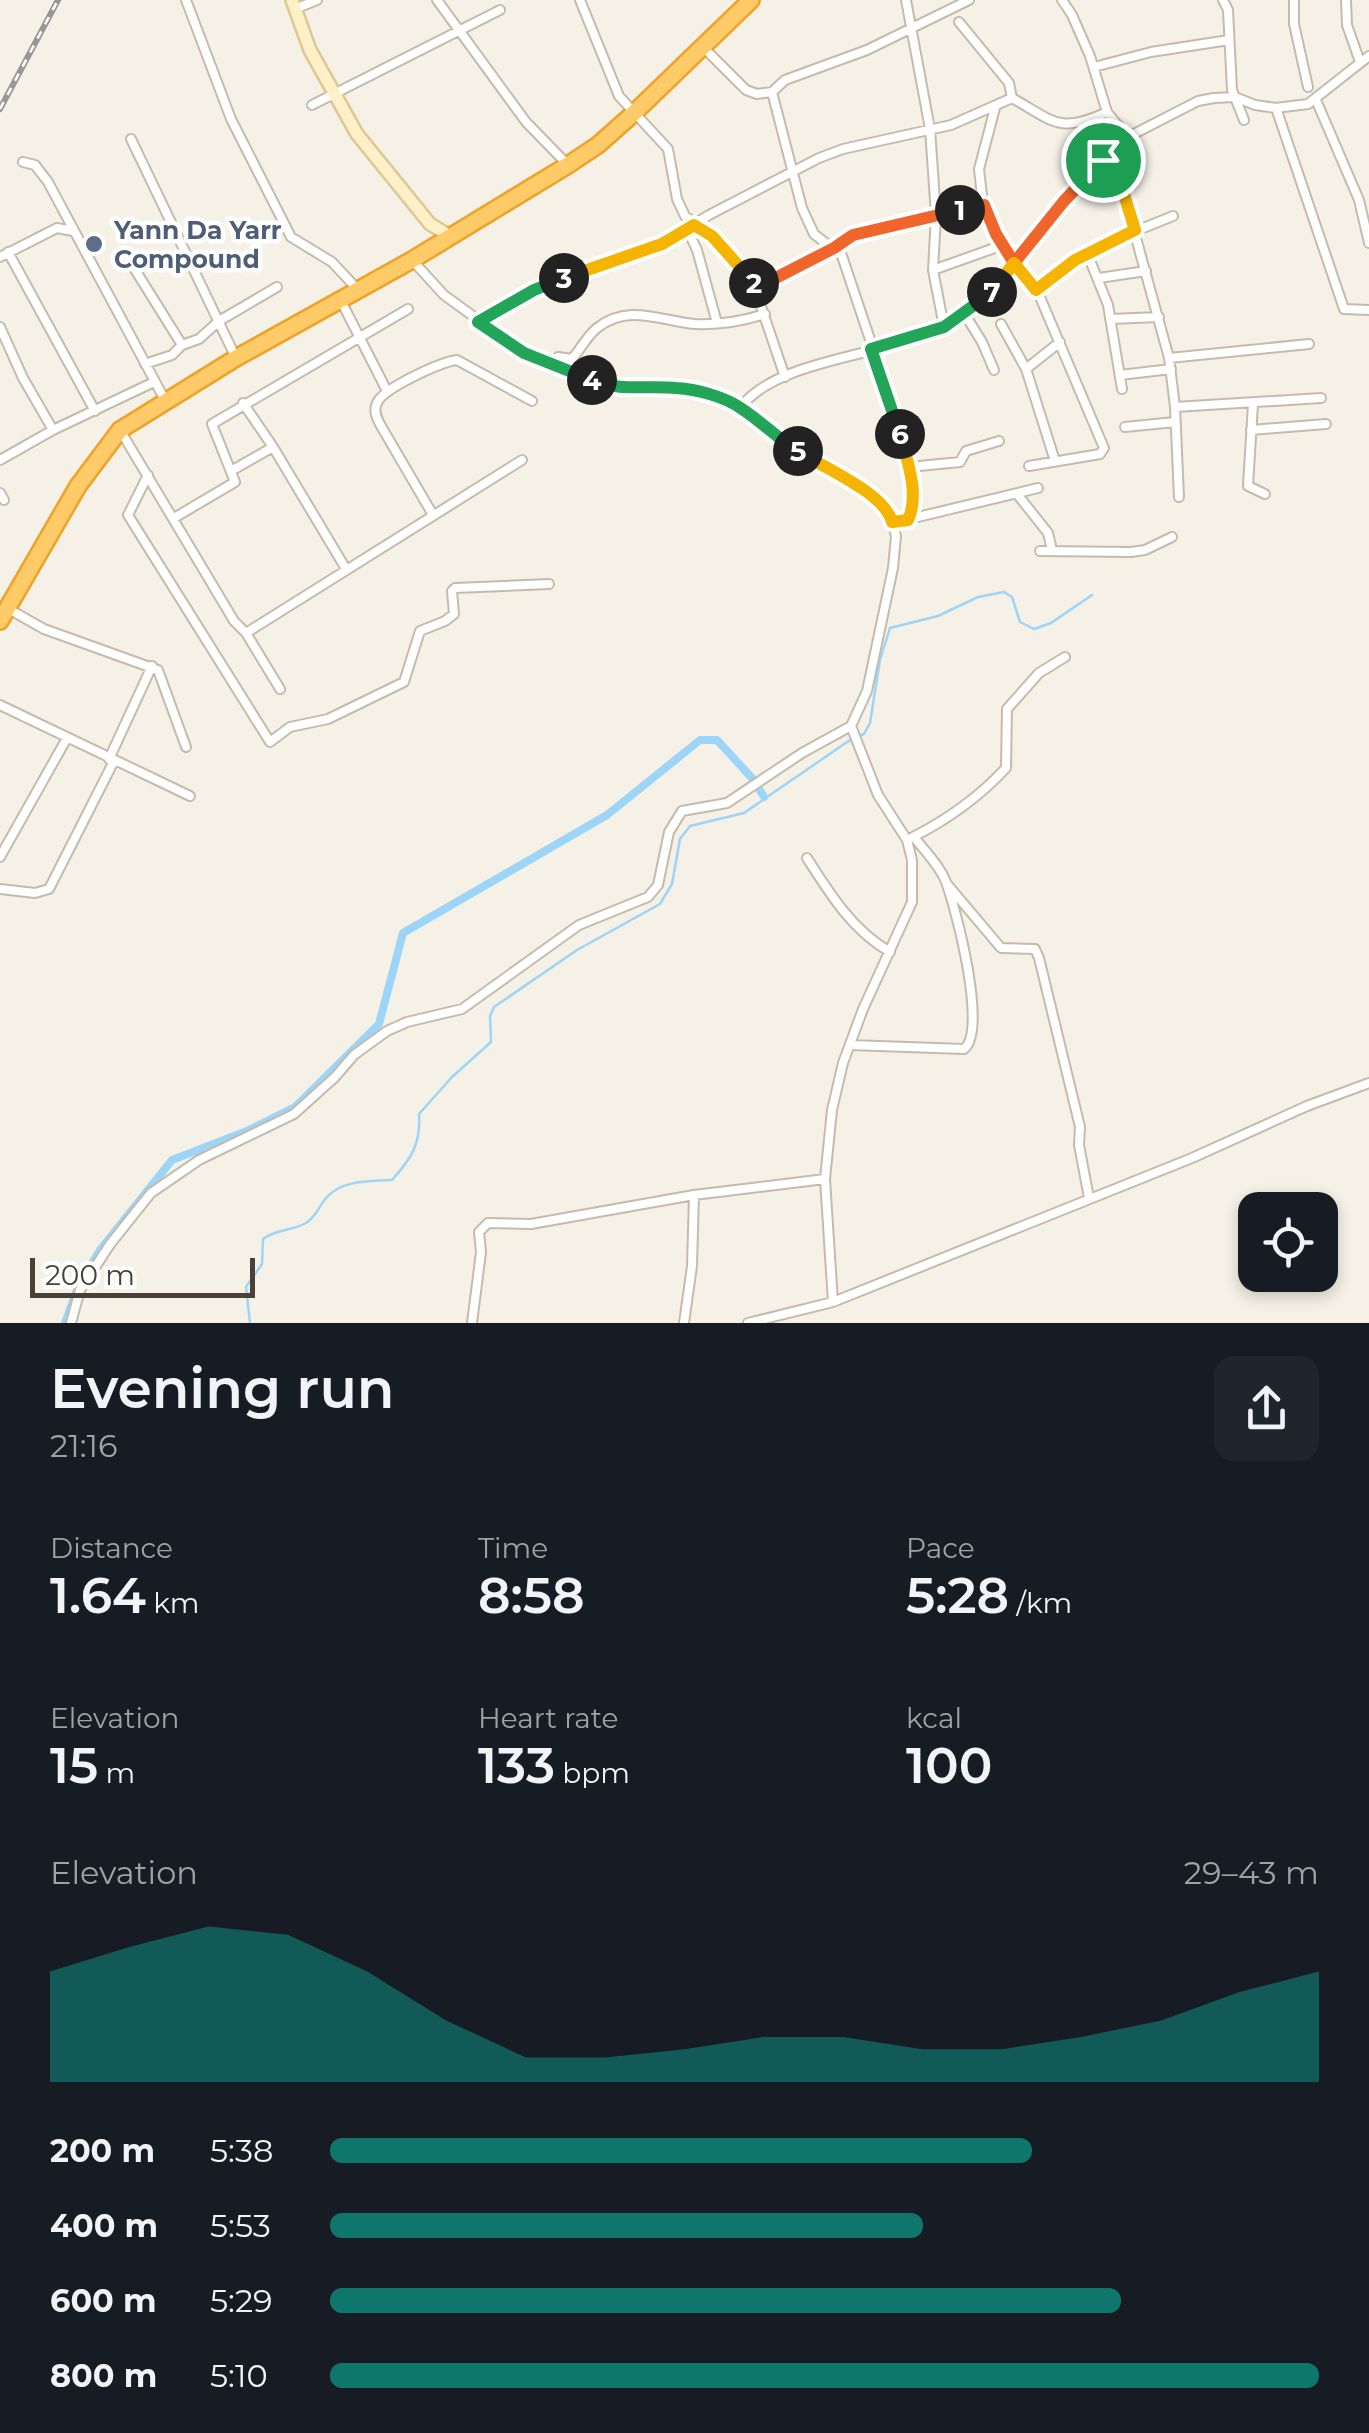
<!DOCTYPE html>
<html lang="en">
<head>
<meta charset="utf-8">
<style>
  :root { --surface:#171b24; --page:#20242c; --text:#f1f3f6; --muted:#9ea1a6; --accent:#0f766e }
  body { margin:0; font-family:Montserrat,sans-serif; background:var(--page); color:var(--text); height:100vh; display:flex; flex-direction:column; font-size:38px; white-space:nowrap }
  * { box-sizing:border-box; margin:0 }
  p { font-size:32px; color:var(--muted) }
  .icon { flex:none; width:55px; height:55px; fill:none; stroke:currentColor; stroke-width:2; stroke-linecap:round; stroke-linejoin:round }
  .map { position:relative; height:1323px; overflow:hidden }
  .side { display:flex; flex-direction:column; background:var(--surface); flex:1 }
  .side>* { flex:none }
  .buttons { position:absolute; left:1238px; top:1192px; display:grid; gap:20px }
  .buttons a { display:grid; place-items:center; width:100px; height:100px; border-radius:20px; background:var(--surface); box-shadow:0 5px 15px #0003; font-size:50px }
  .scale { position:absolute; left:30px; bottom:25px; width:225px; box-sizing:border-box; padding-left:10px; border:5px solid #494135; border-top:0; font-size:28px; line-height:35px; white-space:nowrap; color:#494135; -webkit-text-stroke:8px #fff; paint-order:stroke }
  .pin { position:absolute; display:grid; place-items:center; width:85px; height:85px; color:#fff; margin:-42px; border:5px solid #fff; border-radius:50%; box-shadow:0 2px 10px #0007 }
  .km { position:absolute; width:50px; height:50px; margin:-25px; border-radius:50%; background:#222; color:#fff; font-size:28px; line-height:50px; text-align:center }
  .round { display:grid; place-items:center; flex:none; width:105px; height:105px; border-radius:20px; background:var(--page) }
  .headline { display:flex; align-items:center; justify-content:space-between; height:170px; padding:0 50px }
  h1 { font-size:55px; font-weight:600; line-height:75px }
  .figures { display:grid; grid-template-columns:repeat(3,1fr); gap:15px; height:170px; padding:10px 50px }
  .figures div { display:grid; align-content:center }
  .figures b { font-size:50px; font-weight:600 }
  .figures small { font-size:28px; font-weight:400 }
  .figures p { font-size:28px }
  .chart { height:280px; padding:20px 50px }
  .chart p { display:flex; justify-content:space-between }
  .chart svg { width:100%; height:180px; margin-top:10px; fill:var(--accent); opacity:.7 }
  ul { padding:0 50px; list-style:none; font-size:32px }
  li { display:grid; grid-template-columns:160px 120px 1fr; align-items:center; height:75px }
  li i { height:25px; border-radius:12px; background:var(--accent) }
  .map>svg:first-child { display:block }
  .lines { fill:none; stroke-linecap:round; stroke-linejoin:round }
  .stream { stroke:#9dd5f8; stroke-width:2.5 }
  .canal { stroke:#9dd5f8; stroke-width:8 }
  .street-casing { stroke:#c5bbab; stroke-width:12 }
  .secondary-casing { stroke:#ddc894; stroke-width:16 }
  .highway-casing { stroke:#eea228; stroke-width:20 }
  .street { stroke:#fff; stroke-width:8 }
  .secondary { stroke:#fff0c7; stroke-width:11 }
  .highway { stroke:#ffca68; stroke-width:15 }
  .rail-casing { stroke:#979797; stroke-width:6 }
  .rail { stroke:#fff; stroke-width:2.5; stroke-dasharray:8; stroke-linecap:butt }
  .split-1-casing { stroke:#fff; stroke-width:20 }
  .split-2-casing { stroke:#fff; stroke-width:20 }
  .split-3-casing { stroke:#fff; stroke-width:20 }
  .split-4-casing { stroke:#fff; stroke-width:20 }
  .split-5-casing { stroke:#fff; stroke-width:20 }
  .split-6-casing { stroke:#fff; stroke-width:20 }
  .split-7-casing { stroke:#fff; stroke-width:20 }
  .split-8-casing { stroke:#fff; stroke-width:20 }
  .split-1 { stroke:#f0652b; stroke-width:12 }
  .split-2 { stroke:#f0652b; stroke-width:12 }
  .split-3 { stroke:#f5b400; stroke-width:12 }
  .split-4 { stroke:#22a559; stroke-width:12 }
  .split-5 { stroke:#22a559; stroke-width:12 }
  .split-6 { stroke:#f5b400; stroke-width:12 }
  .split-7 { stroke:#22a559; stroke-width:12 }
  .split-8 { stroke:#f5b400; stroke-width:12 }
  .service-dot { fill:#5c6f8a; stroke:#fff; stroke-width:4 }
  .labels { text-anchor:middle; stroke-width:9; stroke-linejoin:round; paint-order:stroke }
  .service-label { font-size:25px; font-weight:bold; fill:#4e5e75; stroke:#fff; text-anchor:start }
</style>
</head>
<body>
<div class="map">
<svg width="1369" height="1323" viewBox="0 0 1369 1323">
  <rect width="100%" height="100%" fill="#f5f1e7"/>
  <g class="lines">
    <path class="stream" d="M250,1323L246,1287L262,1264L263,1239C276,1229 292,1231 306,1223C316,1217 319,1206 326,1198C341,1180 370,1181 392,1180C412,1158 421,1143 419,1114L452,1077L491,1042L490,1016L494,1007L577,950L660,904L672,884L680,839L690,826L744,813L847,742L864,734L870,723L880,660L890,628L938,616L978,597L1004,592L1012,597L1020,622L1034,629L1051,623L1092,595"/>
    <path class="canal" d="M65,1323L78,1287L100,1250L172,1160L247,1131L295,1107L379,1024L403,933L607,815L700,740H717L753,779L764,797"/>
    <g class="street-casing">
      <path id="street" d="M186,0L231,119L291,237L332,262L359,291
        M437,0L526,122L568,165
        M580,0L619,96L668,149L677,199L685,216L712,236L751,277L785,377
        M906,0L930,129L936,215L933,270L944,327
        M1223,0L1228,10L1232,90L1244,120
        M1294,0V24L1308,87
        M1346,0L1347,25L1360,62
        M295,9L317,0
        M959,22L1009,83L1012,98C1052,120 1059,135 1107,112
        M703,47L746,90L757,94L772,92L785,80L867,50L969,0
        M1094,67L1151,52L1229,40
        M772,92L802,208L814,234L842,256L891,402L909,467L913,500L908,520
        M1316,100L1359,200L1369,243
        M312,105L500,10
        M995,108L979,169L983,205L1006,250L1037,290L1104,448L1100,454L1029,466
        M1276,108L1344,309L1369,310
        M131,139L236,358
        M1122,140L1198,101L1214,98L1235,97L1255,105L1276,108L1308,104L1369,56
        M1103,160L1122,187L1169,358L1175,407L1179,497
        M23,162L35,165L48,182L166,402
        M688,231L697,250L717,323
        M8,252L95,411
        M1087,253L1108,305L1122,389
        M0,257L57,228L73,231
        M134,268L182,345L199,339L219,321L277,287
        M933,270L1003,245
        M1099,278L1146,271
        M756,287L834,249L853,235L983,205
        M1037,290L1101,245L1173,216
        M341,301L387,391
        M964,313L982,342L994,370
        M1110,319L1159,317
        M478,321L533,290L582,270L662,244L709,215L819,158L843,149L951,125L1012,98
        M1001,324L1026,369L1055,461
        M0,327L23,378L53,430
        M1169,358L1309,344
        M145,364L172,355L182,345
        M551,365L558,357L572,359C580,350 587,336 597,328C628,303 661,321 695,324C719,325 743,321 765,314
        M1026,369L1060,342
        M1120,375L1171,369
        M243,403L273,447L346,569
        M1253,404L1248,486L1265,494
        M741,407C778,358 889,356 944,327C997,298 1026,245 1064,201C1083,180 1103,160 1122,140L1124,133L1107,112L1090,56L1072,15L1062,0
        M1175,407L1321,398
        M1125,427L1175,422
        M120,430L234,621L246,633L280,689
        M1251,430L1326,424
        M0,460L53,430L154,382
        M909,467L960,462L966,451L999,441
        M231,471L273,447
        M148,475L128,515L270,742L290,727L328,719L404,682L420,631L445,621L454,614L452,591L455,588L549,584
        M0,493L4,500
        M1017,494L1048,533L1052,550
        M433,515L381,426C377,419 373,411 377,403C383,388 441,362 457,360L532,401
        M174,518L235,482L212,424L408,309
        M893,523L1038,488
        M1040,551L1131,552L1145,550L1172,537
        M7,608L44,629L158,670L186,747
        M246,633L522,460
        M0,705L190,796
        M109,759L152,666
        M911,838C947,820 979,797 1006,768L1007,709L1039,673L1065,657
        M0,857L67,738
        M807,858C830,894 852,930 890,952
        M947,884L1001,948L1035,949L1039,958L1080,1127L1079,1145L1089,1198
        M0,889L35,893L49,889L114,761
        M850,1045L964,1049C988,1031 956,909 946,882C940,866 924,850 914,837
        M833,1302L825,1179L832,1110L843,1063L863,1009L912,902V860L907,840L878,795L851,726
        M71,1323L80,1290L111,1243L151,1193L199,1160L294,1114L335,1077L354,1055L387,1031L407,1022L462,1009L579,925L648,897L658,885L669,832L682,811L727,803L802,753L851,726L867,691L893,568L896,536L890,513L878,498L773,435L741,407L677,388L609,387L524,353L444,295L412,260
        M472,1323L481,1252L479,1232L488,1223L531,1224L694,1195L825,1179
        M684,1323L692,1266L694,1195
        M748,1323L833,1302L1192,1158L1307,1106L1369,1083"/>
    </g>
    <g class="secondary-casing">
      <path id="secondary" d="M292,0L310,50L357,134L430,224L450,236"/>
    </g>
    <g class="highway-casing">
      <path id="highway" d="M0,621L78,486L120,430L236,358L412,260L568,165L598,145L634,113L751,0"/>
    </g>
    <use href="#street" class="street"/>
    <use href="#secondary" class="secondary"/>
    <use href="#highway" class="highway"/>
    <g class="rail-casing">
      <path id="rail" d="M0,109L58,0"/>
    </g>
    <use href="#rail" class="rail"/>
  </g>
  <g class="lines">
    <g class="split-1-casing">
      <path id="split-1" d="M960,210L984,205L996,234L1014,263L1064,201L1103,160"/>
    </g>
    <g class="split-2-casing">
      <path id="split-2" d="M754,283L756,288L834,248L853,235L960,210"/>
    </g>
    <g class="split-3-casing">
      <path id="split-3" d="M564,278L662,244L694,225L712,236L754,283"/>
    </g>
    <g class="split-4-casing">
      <path id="split-4" d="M564,278L534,290L478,322L524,353L592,380"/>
    </g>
    <g class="split-5-casing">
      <path id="split-5" d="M592,380C621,392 646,385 676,388C696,389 726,397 742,409C762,422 778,439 798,451"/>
    </g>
    <g class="split-6-casing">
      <path id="split-6" d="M798,451C824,468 885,493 892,522L908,520C920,494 907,460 900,434"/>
    </g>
    <g class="split-7-casing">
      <path id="split-7" d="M900,434L871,349L944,327L992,292"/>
    </g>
    <g class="split-8-casing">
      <path id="split-8" d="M992,292L1014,263L1036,290L1075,260L1135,230L1119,178L1103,160"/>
    </g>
    <use href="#split-1" class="split-1"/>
    <use href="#split-2" class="split-2"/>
    <use href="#split-3" class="split-3"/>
    <use href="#split-4" class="split-4"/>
    <use href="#split-5" class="split-5"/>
    <use href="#split-6" class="split-6"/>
    <use href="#split-7" class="split-7"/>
    <use href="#split-8" class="split-8"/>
  </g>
  <circle class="service-dot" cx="94" cy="244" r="10"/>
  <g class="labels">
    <g class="service-label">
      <text x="114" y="239">Yann Da Yarr<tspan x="114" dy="29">Compound</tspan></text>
    </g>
  </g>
</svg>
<div class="buttons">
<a><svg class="icon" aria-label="locate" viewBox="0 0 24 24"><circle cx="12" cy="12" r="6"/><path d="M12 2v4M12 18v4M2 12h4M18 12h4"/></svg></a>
</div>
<div class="scale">200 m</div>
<div class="pin" style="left:1103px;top:160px;background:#1e9e55"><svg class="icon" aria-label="arrive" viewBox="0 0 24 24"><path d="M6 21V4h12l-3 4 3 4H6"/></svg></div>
<b class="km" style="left:960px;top:210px">1</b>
<b class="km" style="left:754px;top:283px">2</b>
<b class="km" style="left:564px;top:278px">3</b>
<b class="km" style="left:592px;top:380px">4</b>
<b class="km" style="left:798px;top:451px">5</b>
<b class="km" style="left:900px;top:434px">6</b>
<b class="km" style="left:992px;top:292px">7</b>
</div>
<section class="side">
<div class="headline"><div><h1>Evening run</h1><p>21:16</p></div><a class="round"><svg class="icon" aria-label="share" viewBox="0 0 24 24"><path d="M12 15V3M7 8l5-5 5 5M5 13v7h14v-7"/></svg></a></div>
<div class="figures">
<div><p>Distance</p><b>1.64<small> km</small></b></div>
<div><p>Time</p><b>8:58</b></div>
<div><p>Pace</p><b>5:28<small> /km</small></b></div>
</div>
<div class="figures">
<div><p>Elevation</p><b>15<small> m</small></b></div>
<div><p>Heart rate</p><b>133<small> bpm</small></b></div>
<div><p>kcal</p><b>100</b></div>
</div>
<div class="chart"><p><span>Elevation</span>29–43 m</p>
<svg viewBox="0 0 160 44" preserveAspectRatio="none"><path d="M0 44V17L10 11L20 6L30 8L40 17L50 29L60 38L70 38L80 36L90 33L100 33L110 36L120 36L130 33L140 29L150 22L160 17V44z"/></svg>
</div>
<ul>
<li><b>200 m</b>5:38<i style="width:71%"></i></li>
<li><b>400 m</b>5:53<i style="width:60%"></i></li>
<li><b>600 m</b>5:29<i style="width:80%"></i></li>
<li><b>800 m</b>5:10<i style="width:100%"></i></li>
</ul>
</section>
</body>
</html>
